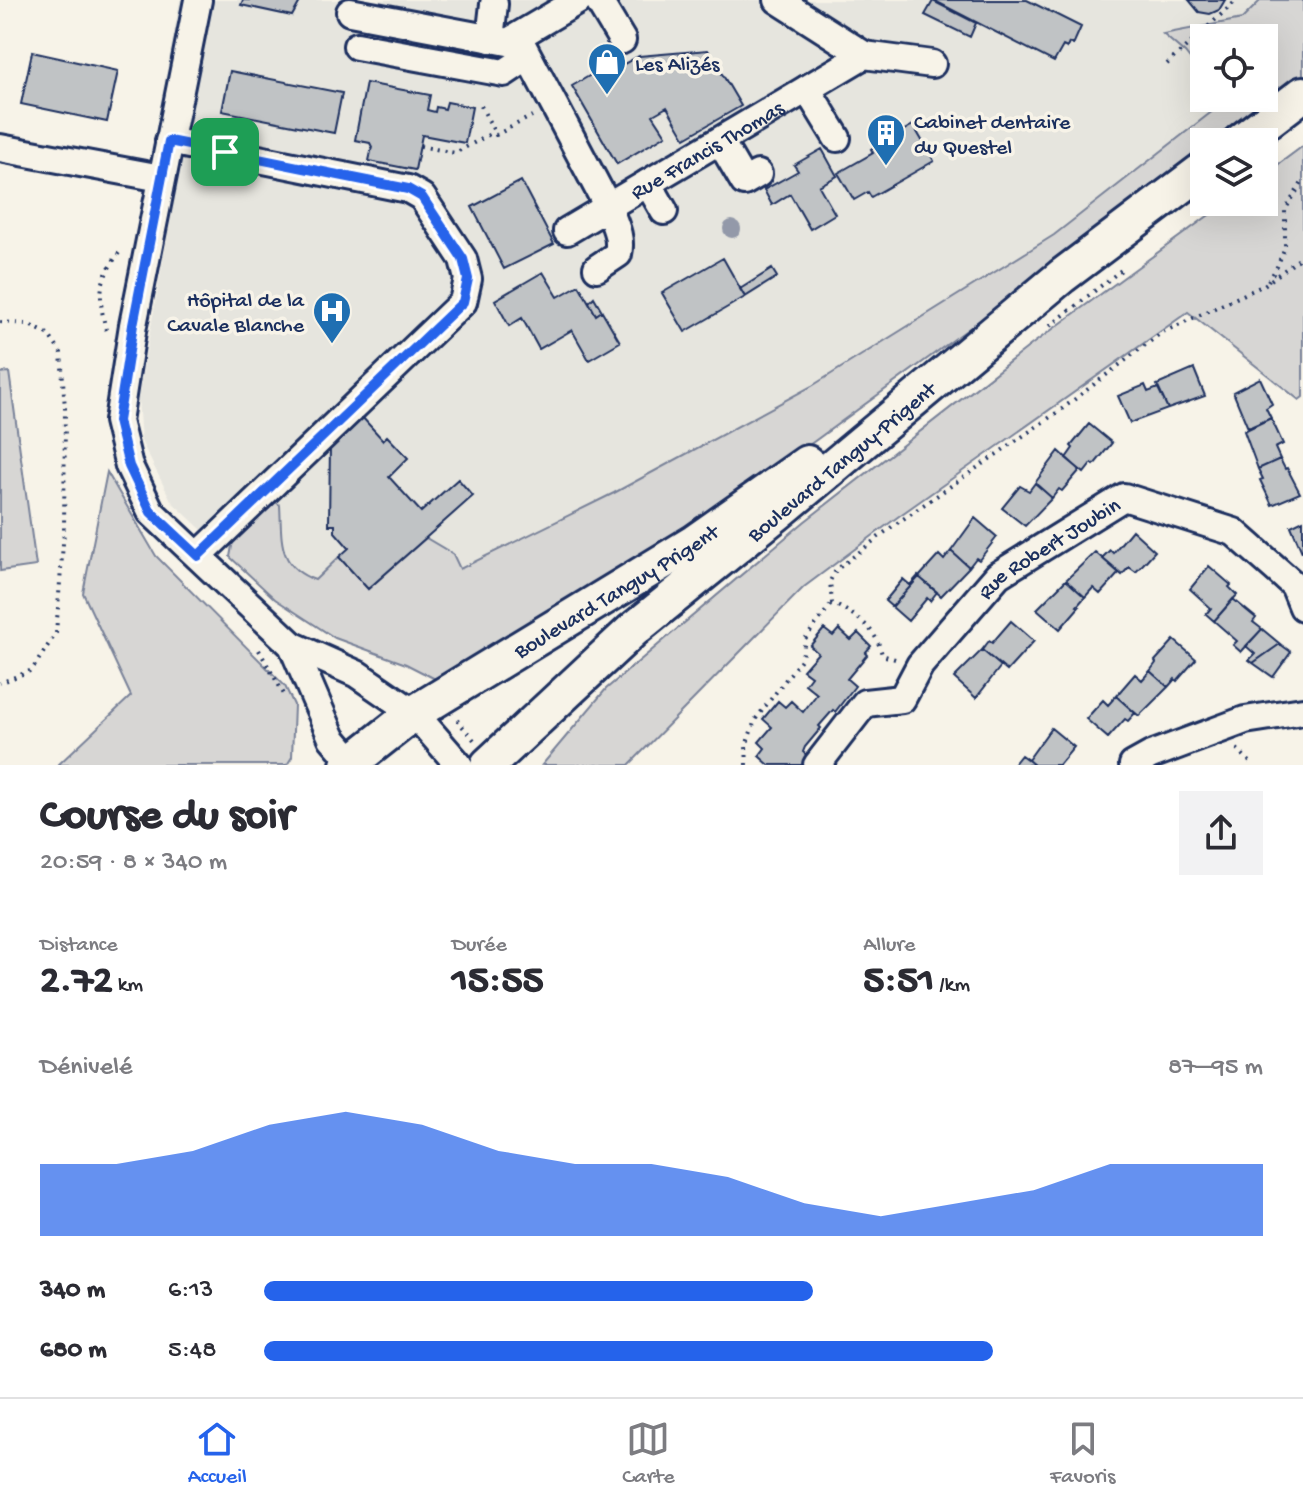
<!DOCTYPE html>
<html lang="fr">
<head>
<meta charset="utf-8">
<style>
  :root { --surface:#fff; --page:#f2f2f3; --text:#2b2b33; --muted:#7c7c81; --line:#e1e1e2; --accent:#2563eb }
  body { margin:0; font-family:"Gochi Hand",sans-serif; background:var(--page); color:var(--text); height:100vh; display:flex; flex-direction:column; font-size:30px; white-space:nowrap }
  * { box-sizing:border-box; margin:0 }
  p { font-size:26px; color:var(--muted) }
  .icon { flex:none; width:44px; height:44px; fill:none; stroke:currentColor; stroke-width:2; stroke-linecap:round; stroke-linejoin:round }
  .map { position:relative; height:765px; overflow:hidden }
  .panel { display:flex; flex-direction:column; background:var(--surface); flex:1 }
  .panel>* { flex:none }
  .controls { position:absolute; left:1190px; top:24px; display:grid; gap:16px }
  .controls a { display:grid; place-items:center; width:88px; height:88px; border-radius:0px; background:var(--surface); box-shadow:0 8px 32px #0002; font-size:40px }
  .pin { position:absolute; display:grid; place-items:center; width:68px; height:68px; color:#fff; margin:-34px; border-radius:16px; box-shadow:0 4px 12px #0006 }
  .round { display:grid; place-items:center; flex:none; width:84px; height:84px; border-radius:0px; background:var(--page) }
  .head { display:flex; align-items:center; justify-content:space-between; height:136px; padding:0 40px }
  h1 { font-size:44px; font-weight:700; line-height:60px }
  .figures { display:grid; grid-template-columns:repeat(3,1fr); gap:12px; height:136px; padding:8px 40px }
  .figures div { display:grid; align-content:center }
  .figures b { font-size:40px; font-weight:700 }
  .figures small { font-size:22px; font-weight:400 }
  .figures p { font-size:22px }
  .chart { height:224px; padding:16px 40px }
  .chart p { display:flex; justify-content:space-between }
  .chart svg { width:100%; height:144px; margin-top:8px; fill:var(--accent); opacity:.7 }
  ul { padding:0 40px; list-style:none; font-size:26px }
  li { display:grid; grid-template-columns:128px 96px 1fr; align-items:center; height:60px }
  li i { height:20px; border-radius:10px; background:var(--accent) }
  .tab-bar { display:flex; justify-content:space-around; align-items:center; height:112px; border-top:2px solid var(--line); background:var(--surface); font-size:22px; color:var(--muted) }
  .tab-bar a { display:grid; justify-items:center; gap:4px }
  .tab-bar .current { color:var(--accent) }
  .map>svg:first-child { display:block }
  .built { fill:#e6e5de }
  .green { fill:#d7d6d4; stroke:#798299; stroke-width:2 }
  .building { fill:#c0c3c5; stroke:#1b2f5e; stroke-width:2 }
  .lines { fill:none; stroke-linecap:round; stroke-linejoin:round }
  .minor-casing { stroke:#1b2f5e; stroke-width:32 }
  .major-casing { stroke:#1b2f5e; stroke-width:40 }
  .path { stroke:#1b2f5e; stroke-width:4; stroke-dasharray:2 6; stroke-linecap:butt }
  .minor { stroke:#f7f3e8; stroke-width:26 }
  .major { stroke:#f7f3e8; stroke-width:34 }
  .tree { fill:#9399a9 }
  .route-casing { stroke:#fff; stroke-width:16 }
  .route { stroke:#2563eb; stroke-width:10 }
  .labels { text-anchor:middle; stroke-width:7; stroke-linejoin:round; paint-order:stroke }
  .poi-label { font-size:22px; fill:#1b2f5e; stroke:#f7f3e8; text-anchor:start }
  .street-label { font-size:22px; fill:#1b2f5e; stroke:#f7f3e8 }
</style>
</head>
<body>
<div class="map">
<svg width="1303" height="765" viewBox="0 0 1303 765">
  <rect width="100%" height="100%" fill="#f7f3e8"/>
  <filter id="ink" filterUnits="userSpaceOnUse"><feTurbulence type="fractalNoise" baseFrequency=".0125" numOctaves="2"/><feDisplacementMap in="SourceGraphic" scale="16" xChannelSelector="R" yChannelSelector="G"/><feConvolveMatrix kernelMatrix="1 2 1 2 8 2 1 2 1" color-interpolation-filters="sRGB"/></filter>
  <g filter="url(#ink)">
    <path class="built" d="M180,0H1303L1264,38H1204V98H1230L1054,235L812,386L392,613L301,602L201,529L172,502L141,441L138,398L187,128L157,124Z"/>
    <path class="green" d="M1261,0H1303V82L1225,142H1204V157L694,529L447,685L406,664L335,638L275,599L230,557L235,530L269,498L280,505C282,540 277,566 315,580L339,557L368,589L426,538L453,554L460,569L614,493L812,386L1054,235L1223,103L1220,98H1264V38H1204V77L1185,53L1163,34L1242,19Z
      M1303,146V397L1299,400L1188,312L899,516L804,587L629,765H542L606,689L804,522L1031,345L1227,202H1264V175Z
      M9,372L36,566L0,571V373Z
      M107,472L156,556L285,686L294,705L292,757L287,765H58L131,696L83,593Z"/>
    <path class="building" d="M243,0H301L292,16L241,5Z
      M933,0H1027L1081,27L1073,45L1069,43L1067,48L1063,46L1054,62Z
      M1189,0H1225L1219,10L1210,14L1199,12Z
      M933,1L976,23L970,37L925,15Z
      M708,50L741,106L685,138L667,107L653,115L666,135L617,164L572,86L620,58L624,64L639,56Z
      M32,52L118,71L107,122L21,104Z
      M230,71L342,93L334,133L222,111Z
      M366,83L430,95L427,110L435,112L436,107L445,109L447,102L472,107L465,143L422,135L415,170L369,161L372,147L370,143L355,140Z
      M913,125L934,161L871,197L868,192L854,200L838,173L873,153L871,149Z
      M822,149L837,176L819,186L835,214L810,229L790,194L772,205L764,190L798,171L794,165Z
      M521,181L554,244L504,269L472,207Z
      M723,258L745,297L685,332L662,293Z
      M772,269L777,277L745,297L740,289Z
      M543,272L558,297L579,285L596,315L602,311L620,342L589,360L572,330L539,349L522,318L509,326L495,300Z
      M594,297L602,311L596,315L589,302Z
      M1194,369L1205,396L1168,409L1157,385Z
      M1260,378L1272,404L1266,408L1271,418L1248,428L1233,392Z
      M1145,385L1148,392L1158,388L1168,409L1130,423L1118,396Z
      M361,416L383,440L387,436L408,458L389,477L421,512L458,479L473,496L368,589L339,557L349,548L335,532V525H329L330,445Z
      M1271,418L1283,444L1275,448L1280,459L1258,469L1244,431Z
      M1089,424L1112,443L1094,465L1092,463L1084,473L1066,458L1073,448L1071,446Z
      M1059,451L1080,470L1062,491L1059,489L1052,498L1035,483Z
      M1280,459L1285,469L1287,468L1300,493L1272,505L1260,480L1263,479L1258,469Z
      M1035,483L1052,498L1025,526L1002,508L1020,486L1029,491Z
      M975,518L997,537L979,560L976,558L969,567L951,551Z
      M1303,520V552H1302L1291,526Z
      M1132,530L1155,551L1136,572L1129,567L1122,575L1102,558L1110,550L1113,553Z
      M951,551L969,567L941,596L919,577L939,555L944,560Z
      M1095,552L1119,573L1100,594L1093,588L1085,597L1066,580Z
      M1209,566L1231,585L1229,587L1237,595L1214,621L1206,614L1211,608L1190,589Z
      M918,576L919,577L892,607L885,601L903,579L910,585Z
      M919,577L937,592L930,601L927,598L908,621L892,607Z
      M1066,580L1085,597L1077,606L1079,607L1060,629L1037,609Z
      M1233,599L1256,618L1253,622L1262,629L1241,652L1233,645L1237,641L1214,621Z
      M1011,621L1034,641L1007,671L982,650L989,641L992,643Z
      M824,629L833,636L839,629L851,640L858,633L871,646L865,653L867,655L847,679L855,686L835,712L833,710L819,726L821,728L805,747L803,752L810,758L804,765H769L759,756L765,748L759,742L772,727L763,719L778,701L785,707L791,701L803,712L817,694L805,684L811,676L803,670L818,653L810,646Z
      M1262,629L1280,644L1253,663L1249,660L1255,654L1246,646Z
      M1174,640L1196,659L1177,681L1175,679L1168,687L1150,671L1156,663L1155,661Z
      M1280,644L1291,652L1273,677L1253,663Z
      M982,650L1001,666L976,698L954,678Z
      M1150,671L1168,687L1139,716L1116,696L1135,674L1142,680Z
      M1116,696L1135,713L1128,721L1125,719L1108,738L1086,719L1103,700L1108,705Z
      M1051,728L1074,747L1059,765H1034L1028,760Z
      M1021,755L1028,760L1034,765H1013Z"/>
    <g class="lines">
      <g class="minor-casing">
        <g id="minor">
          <path d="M198,0L133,325L118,421L129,466L151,512L292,645L332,738L355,765"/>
          <path d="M598,0L622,40"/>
          <path d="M350,12L508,42L579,0"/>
          <path d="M518,37L608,207C614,223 622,237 618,254L597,268"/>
          <path d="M490,39L494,4"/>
          <path d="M357,46L504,73L528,57"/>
          <path d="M864,55L932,64"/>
          <path d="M807,89L837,138"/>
          <path d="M169,141L408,189L422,197L463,259L468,279L463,302L198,556"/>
          <path d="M720,141L744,182L758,174"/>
          <path d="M0,148L161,178"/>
          <path d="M648,183L664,211"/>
          <path id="s1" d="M567,231L864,55L778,0"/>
          <path d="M292,645L357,674L414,713L459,765"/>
          <path id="s2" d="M817,765L865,703L902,699L920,665L998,575L1124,497L1234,532L1294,585L1303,607"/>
          <path d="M1133,765L1151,755L1245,720L1303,711"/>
        </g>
      </g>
      <g class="major-casing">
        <g id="major">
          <path d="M1240,142L1303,94"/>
          <path id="s3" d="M348,765L414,713L695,542L807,463"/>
          <path id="s4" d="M488,765L633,630L780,511L1062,276L1204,169"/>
        </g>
      </g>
      <path class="path" d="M1167,64L1237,0
        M481,106L496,135L532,116
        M420,146L455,153L494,132
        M1268,281L1276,269L1285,247V210L1303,181
        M0,322L27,324L48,334L61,353L65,408L64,531L56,633L32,670L0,683
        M1050,326L1125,267
        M106,330C97,293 99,280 121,250
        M259,650L286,698
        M895,659L882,655C876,627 857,616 832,603L830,581L836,570L893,526L1062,409L1161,333L1264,285L1303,256
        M457,720L475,741
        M1237,749L1253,765
        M747,765L746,746L755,720L802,658L805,639L832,603"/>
      <use href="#minor" class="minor"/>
      <use href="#major" class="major"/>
    </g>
    <circle class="tree" cx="732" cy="229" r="9"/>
  </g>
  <g class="lines" filter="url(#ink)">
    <g class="route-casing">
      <path id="route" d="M169,141L408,189L422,197L463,259L468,279L463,302L198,556L151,512L129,466L118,421L133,325Z"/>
    </g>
    <use href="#route" class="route"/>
  </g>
  <defs>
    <g id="shop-pin" transform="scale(2)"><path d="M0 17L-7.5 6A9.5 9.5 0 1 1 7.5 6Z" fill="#1f6fb2" stroke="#f7f3e8"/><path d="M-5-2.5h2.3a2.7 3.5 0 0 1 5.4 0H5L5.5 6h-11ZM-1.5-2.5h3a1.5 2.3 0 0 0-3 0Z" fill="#fff"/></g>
    <g id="building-pin" transform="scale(2)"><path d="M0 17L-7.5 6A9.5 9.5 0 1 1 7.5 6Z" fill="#1f6fb2" stroke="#f7f3e8"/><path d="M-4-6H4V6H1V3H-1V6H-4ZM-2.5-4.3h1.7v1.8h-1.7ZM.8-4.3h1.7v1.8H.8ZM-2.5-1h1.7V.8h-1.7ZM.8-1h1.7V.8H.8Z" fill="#fff"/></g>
    <g id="hospital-pin" transform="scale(2)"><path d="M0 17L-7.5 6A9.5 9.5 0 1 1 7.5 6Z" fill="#1f6fb2" stroke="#f7f3e8"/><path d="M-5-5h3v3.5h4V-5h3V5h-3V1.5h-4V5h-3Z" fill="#fff"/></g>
  </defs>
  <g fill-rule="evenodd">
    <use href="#shop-pin" x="607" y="62"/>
    <use href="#building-pin" x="886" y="133"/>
    <use href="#hospital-pin" x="332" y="311"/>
  </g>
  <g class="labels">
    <g class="poi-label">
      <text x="635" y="70">Les Alizés</text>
      <text x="914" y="128">Cabinet dentaire<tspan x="914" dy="25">du Questel</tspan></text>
      <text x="304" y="306" text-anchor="end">Hôpital de la<tspan x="304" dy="25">Cavale Blanche</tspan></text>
    </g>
    <g class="street-label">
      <text dy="8" stroke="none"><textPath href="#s1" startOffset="162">Rue Francis Thomas</textPath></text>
      <text dy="8" stroke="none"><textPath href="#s4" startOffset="466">Boulevard Tanguy-Prigent</textPath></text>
      <text dy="8" stroke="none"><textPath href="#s2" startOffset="330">Rue Robert Joubin</textPath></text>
      <text dy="8" stroke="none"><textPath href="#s3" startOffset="320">Boulevard Tanguy Prigent</textPath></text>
    </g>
  </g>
</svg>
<div class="controls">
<a><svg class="icon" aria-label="locate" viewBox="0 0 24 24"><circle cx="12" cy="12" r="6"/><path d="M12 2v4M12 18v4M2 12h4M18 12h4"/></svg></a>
<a><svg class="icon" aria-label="layers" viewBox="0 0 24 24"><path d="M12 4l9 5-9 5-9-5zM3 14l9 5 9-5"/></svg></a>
</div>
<div class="pin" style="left:225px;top:152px;background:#1e9e55"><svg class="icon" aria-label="arrive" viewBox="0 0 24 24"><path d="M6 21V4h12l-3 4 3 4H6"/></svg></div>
</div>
<section class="panel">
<div class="head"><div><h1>Course du soir</h1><p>20:59 · 8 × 340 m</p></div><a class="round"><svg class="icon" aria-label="share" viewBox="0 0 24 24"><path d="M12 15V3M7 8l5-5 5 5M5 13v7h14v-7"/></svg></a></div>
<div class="figures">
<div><p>Distance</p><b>2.72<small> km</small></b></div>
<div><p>Durée</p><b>15:55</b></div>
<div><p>Allure</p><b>5:51<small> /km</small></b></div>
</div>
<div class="chart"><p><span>Dénivelé</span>87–95 m</p>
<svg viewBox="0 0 160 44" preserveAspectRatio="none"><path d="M0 44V22L10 22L20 18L30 10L40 6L50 10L60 18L70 22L80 22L90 26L100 34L110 38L120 34L130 30L140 22L150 22L160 22V44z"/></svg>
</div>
<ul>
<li><b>340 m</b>6:13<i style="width:55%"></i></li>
<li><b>680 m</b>5:48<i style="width:73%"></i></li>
</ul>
</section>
<nav class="tab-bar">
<a class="current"><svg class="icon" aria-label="home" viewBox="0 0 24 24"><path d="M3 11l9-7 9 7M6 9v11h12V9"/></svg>Accueil</a>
<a><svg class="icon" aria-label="map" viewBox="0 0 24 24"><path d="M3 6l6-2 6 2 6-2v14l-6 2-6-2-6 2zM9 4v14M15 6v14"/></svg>Carte</a>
<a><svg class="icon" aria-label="saved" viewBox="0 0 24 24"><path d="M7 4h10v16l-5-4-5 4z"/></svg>Favoris</a>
</nav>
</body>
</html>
